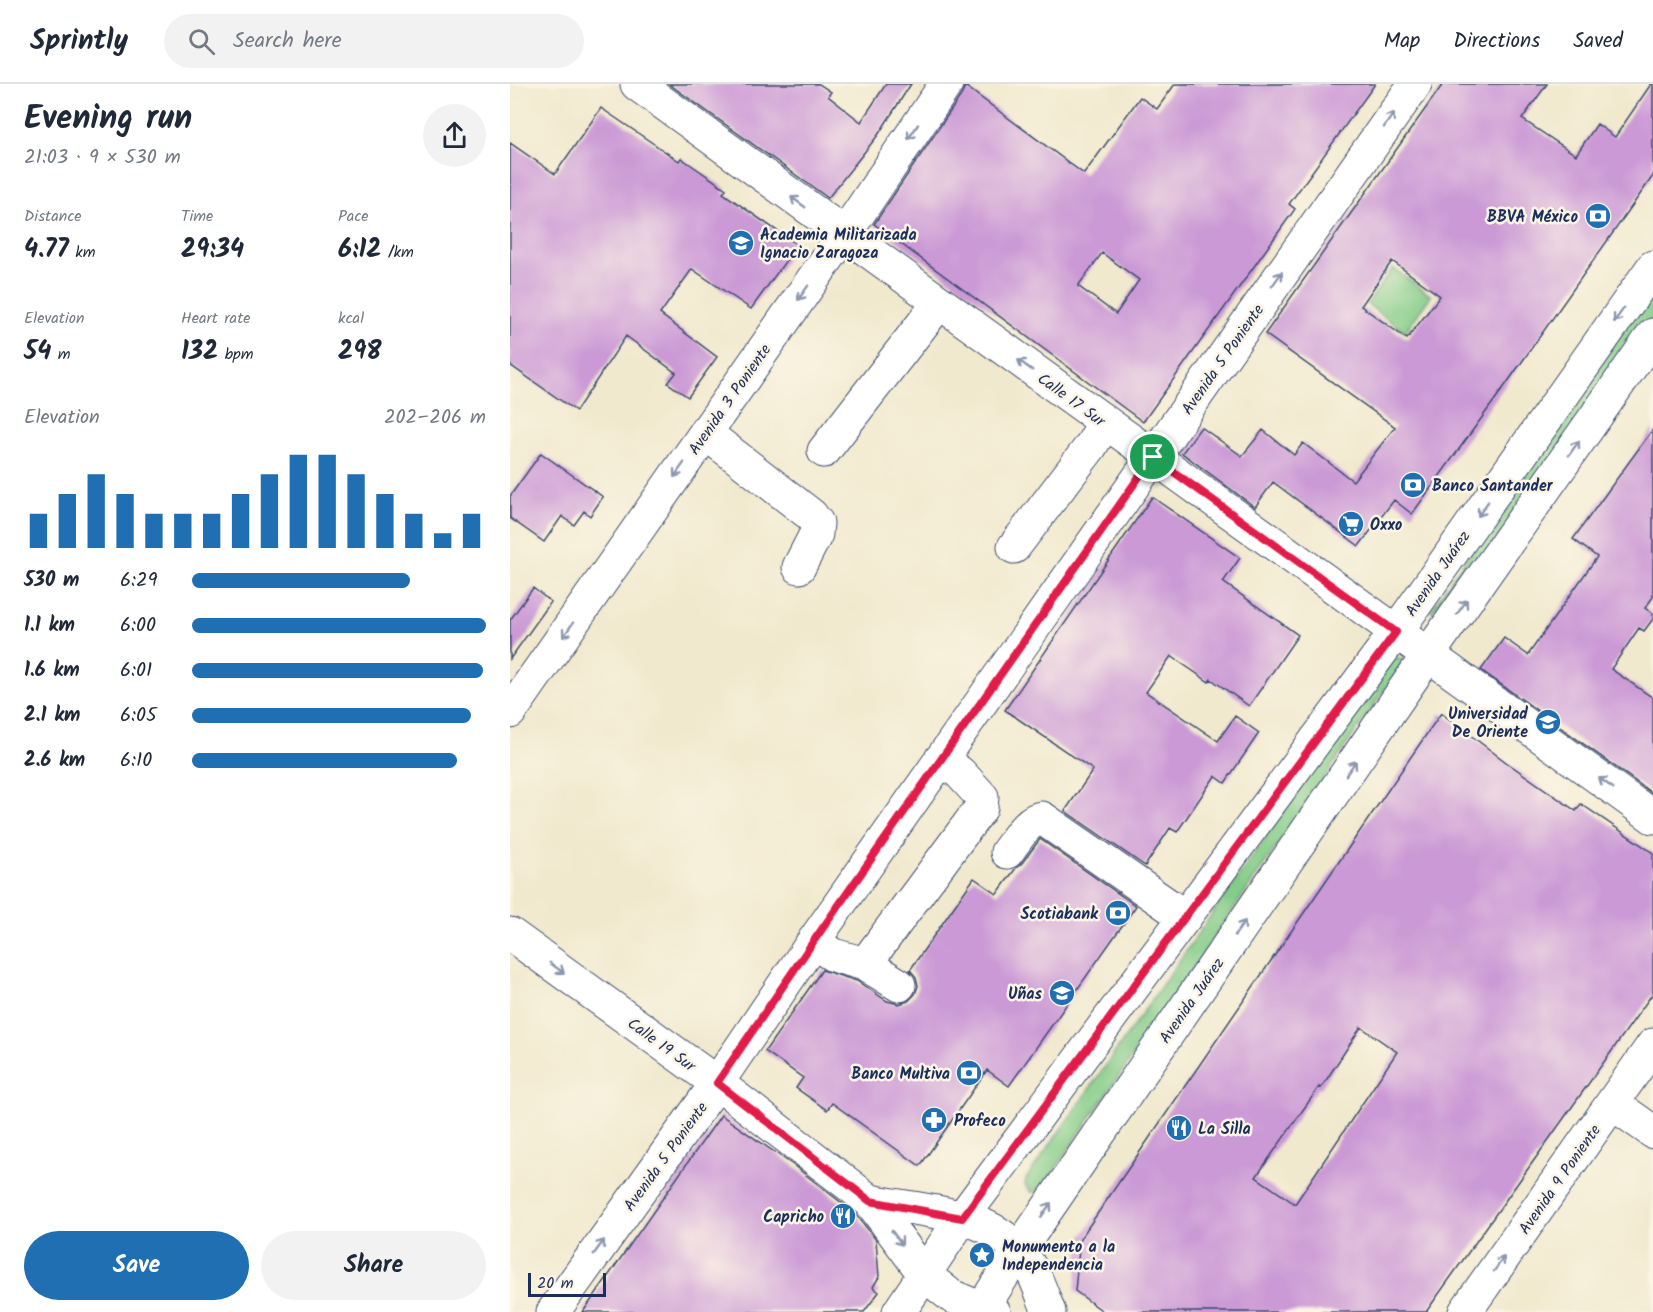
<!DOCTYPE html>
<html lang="en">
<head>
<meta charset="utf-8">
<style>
  :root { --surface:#fff; --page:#f2f2f3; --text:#1f2937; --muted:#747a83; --line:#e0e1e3; --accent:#1f6fb2 }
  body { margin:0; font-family:Kalam,sans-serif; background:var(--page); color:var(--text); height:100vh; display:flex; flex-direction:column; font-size:22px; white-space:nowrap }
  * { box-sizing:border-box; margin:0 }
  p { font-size:20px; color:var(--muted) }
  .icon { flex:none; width:33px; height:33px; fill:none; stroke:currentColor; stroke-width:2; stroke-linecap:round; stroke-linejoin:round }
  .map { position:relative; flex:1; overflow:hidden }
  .details { display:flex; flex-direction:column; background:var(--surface); width:510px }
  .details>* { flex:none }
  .scale { position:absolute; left:18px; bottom:15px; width:78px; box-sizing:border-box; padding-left:6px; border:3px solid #1b2f5e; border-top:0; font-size:16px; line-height:21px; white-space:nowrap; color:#1b2f5e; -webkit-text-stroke:4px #fcf5e5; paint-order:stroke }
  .pin { position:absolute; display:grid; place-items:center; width:51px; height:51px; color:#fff; margin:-26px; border:3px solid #fff; border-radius:50%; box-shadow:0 2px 6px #0007 }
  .round { display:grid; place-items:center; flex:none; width:63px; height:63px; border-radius:32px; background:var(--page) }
  .overview { display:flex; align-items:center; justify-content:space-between; height:102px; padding:0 24px }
  h1 { font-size:33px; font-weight:700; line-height:45px }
  .stats { display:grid; grid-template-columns:repeat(3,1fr); gap:9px; height:102px; padding:6px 24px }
  .stats div { display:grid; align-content:center }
  .stats b { font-size:26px; font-weight:700 }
  .stats small { font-size:16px; font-weight:400 }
  .stats p { font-size:16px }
  .chart { height:168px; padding:12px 24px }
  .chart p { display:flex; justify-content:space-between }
  .chart svg { width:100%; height:108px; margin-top:6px; stroke:var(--accent); stroke-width:6 }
  .button { display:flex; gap:12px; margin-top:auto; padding:12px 24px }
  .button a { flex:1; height:69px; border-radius:36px; background:var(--accent); color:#fff; font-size:24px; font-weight:700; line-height:69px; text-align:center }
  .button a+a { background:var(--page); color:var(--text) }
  ul { padding:0 24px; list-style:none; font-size:20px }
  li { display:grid; grid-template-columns:96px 72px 1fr; align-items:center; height:45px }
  li i { height:15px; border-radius:8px; background:var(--accent) }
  header { display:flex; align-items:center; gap:36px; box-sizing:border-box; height:84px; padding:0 30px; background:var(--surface); border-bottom:2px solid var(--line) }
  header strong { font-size:28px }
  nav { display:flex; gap:33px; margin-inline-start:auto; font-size:21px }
  .search { width:420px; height:54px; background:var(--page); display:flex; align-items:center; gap:15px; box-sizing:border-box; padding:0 21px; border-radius:33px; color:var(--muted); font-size:22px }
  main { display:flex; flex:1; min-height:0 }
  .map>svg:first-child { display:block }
  .green { fill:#84cc88; stroke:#507e73; stroke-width:1.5 }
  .building { fill:#cb99d6; fill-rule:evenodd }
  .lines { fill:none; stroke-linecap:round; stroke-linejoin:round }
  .minor-casing { stroke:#3b4b6f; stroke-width:35 }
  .major-casing { stroke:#3b4b6f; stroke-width:35 }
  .minor { stroke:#fff; stroke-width:33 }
  .major { stroke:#fff; stroke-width:33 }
  .oneway { stroke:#8d97ae }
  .route-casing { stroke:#fff; stroke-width:12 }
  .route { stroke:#e11d48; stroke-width:8 }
  .labels { text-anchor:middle; stroke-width:5; stroke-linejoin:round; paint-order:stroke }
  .poi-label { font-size:16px; font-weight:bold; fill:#1b2f5e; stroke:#fcf5e5; text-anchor:end }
  .street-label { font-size:16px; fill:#1b2f5e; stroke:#fcf5e5 }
</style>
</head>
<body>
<header>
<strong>Sprintly</strong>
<div class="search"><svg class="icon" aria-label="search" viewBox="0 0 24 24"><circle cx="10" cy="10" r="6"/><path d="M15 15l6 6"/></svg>Search here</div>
<nav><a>Map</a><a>Directions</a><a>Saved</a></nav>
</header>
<main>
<section class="details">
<div class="overview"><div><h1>Evening run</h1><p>21:03 · 9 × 530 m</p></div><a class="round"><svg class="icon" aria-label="share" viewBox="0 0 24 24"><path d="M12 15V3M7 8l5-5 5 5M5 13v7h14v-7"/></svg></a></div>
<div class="stats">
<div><p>Distance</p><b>4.77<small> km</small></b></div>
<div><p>Time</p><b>29:34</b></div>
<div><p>Pace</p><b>6:12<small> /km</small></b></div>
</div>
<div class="stats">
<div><p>Elevation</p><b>54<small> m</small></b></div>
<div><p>Heart rate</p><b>132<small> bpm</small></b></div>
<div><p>kcal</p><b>298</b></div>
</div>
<div class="chart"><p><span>Elevation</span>202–206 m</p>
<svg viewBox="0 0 160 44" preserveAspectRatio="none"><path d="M5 44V30M15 44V22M25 44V14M35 44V22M45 44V30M55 44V30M65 44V30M75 44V22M85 44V14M95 44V6M105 44V6M115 44V14M125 44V22M135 44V30M145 44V38M155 44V30"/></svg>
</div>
<ul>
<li><b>530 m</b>6:29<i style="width:74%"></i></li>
<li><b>1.1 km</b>6:00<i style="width:100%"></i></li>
<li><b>1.6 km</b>6:01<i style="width:99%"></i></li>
<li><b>2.1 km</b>6:05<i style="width:95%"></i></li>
<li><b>2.6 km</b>6:10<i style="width:90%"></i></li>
</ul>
<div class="button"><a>Save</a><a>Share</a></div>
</section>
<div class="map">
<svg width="1143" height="1228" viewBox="0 0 1143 1228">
  <rect width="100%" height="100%" fill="#fcf5e5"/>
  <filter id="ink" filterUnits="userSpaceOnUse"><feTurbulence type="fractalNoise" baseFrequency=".0167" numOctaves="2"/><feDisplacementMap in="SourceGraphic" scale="12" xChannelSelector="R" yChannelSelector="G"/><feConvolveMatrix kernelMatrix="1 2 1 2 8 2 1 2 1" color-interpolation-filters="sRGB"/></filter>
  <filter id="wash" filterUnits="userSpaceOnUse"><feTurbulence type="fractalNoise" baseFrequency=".008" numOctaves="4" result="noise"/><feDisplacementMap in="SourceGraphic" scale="24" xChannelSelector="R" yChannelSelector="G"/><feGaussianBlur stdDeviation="1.35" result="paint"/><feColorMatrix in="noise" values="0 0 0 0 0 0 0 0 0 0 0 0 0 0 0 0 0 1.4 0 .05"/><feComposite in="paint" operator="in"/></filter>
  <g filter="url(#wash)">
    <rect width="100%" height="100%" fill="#f1e9ce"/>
    <path class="green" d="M883,184L921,212L895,248L857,220Z
      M1143,201V233L935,529C929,531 925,532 921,526Z
      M887,573L895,576L530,1107L521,1108L515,1101L516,1095L881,575Z"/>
    <g id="blocks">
      <path class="building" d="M159,0H309L321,8L318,12L351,38L376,0H401L368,51L318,114Z
        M665,0H865L779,120L785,125L633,338L364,140L452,10L455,2L574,90L630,13L647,25ZM592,169L629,196L606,230L568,202Z
        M933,0H1037L1012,35L1066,71L1087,40L1105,53L1141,0H1143V92L997,299L902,430L884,416L849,462L763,398L745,423L672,369L691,343L732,372L753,346L784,371L793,359L843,397L885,343L755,250ZM882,177L930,212L897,255L851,222Z
        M91,24L169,77L171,74L216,105L213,109L287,161L241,225L182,185L150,230L207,273L178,313L158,299L166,289L116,252L66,327L0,281V59L45,90Z
        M1143,345V513L1135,524L1143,530V535L1134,547L1129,544L1101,585L1143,614V710L971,586L994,554L1018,571L1087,473L1063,455Z
        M31,369L93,413L80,432L74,427L64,441L52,432L34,458L0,434V412Z
        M642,413L730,474L713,498L788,551L739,622L701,595L699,598L661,572L636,608L708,657L725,632L749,649L715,699L705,692L667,748L660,744L635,782L555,727L583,686L495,626Z
        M23,504L41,518L0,575V536Z
        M931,629L996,678L1066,727L1071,720L1143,769V909L916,1228H594L565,1207L570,1155ZM851,943L887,968L785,1120L746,1093L809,1003L811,1004Z
        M530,755L626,822L499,1002L477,986L410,1082L322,1019L317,1026L286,1004L293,994L255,967L312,886L347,897L377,917L389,920L398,917L405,910L408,902L406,893L400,886L464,794L487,810L506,784L512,779Z
        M211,1031L283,1081L346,1130L366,1156L369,1193L363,1203L369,1208L354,1228H73Z"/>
    </g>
  </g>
  <g filter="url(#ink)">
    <use href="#blocks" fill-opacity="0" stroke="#3b4b6f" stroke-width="1.5"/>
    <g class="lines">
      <g class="minor-casing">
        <path id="minor" d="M127,0L1143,733
          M196,347L207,358L301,431L307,439L306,450L289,483
          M314,367L429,219
          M504,463L581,362L595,338
          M0,628L334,151L436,0
          M497,768C506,757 517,735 532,734L675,833
          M0,850L207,999L360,1117L415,1191L441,1212L472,1225L484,1228
          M303,858L323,871L355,880L471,724L472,713L450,689L431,675
          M355,880L389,901
          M1102,1019L1143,1048
          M360,1117C408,1127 472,1126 508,1166C523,1182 531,1208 539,1228
          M43,1228L207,999L303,858L905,0
          M955,1228L1143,961"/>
      </g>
      <g class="major-casing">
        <path id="major" d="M389,1228L452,1134L886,548L1143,183
          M470,1228L509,1166L918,571L1143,251"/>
      </g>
      <use href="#minor" class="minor"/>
      <use href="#major" class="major"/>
    </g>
    <defs><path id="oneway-shaft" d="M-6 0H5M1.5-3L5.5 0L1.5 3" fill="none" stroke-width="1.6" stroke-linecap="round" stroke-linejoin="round" transform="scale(1.5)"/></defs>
    <g class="oneway">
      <use href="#oneway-shaft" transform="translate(879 36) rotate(-55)"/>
      <use href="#oneway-shaft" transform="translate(403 48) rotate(124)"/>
      <use href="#oneway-shaft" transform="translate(288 118) rotate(-144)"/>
      <use href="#oneway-shaft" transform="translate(767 195) rotate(-55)"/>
      <use href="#oneway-shaft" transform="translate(293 209) rotate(125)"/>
      <use href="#oneway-shaft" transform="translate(1109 231) rotate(125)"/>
      <use href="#oneway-shaft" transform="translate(515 281) rotate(-144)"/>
      <use href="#oneway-shaft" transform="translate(1064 364) rotate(-55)"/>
      <use href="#oneway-shaft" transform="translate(169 386) rotate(125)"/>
      <use href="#oneway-shaft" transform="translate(973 425) rotate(125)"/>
      <use href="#oneway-shaft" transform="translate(952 523) rotate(-55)"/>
      <use href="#oneway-shaft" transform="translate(58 546) rotate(125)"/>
      <use href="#oneway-shaft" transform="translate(841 684) rotate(-55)"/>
      <use href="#oneway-shaft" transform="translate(1096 699) rotate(-144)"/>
      <use href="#oneway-shaft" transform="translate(730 844) rotate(-55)"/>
      <use href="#oneway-shaft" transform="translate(47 884) rotate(36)"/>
      <use href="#oneway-shaft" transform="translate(536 1126) rotate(-55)"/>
      <use href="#oneway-shaft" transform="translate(387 1154) rotate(53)"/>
      <use href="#oneway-shaft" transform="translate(89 1163) rotate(-54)"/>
      <use href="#oneway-shaft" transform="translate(989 1180) rotate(-55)"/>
    </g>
  </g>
  <g class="lines" filter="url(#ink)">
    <g class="route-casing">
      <path id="route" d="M643,373L886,548L452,1134L360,1117L207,999L303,858Z"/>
    </g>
    <use href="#route" class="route"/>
  </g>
  <defs>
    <g id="bank-disc" transform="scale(1.35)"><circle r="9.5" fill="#1f6fb2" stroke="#fcf5e5"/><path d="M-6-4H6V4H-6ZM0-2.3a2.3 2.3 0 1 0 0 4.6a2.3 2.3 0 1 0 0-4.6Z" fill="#fff"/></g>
    <g id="school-disc" transform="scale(1.35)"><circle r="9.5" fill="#1f6fb2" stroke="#fcf5e5"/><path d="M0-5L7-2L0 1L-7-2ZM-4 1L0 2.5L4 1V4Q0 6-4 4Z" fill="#fff"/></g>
    <g id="supermarket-disc" transform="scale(1.35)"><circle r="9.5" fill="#1f6fb2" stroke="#fcf5e5"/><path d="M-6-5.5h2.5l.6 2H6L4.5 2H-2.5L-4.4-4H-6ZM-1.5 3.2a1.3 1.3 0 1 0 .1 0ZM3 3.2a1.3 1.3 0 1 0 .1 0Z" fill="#fff"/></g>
    <g id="university-disc" transform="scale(1.35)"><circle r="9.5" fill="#1f6fb2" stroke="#fcf5e5"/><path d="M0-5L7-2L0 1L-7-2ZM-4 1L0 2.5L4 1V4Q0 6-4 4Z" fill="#fff"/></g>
    <g id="pharmacy-disc" transform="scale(1.35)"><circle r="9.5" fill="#1f6fb2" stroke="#fcf5e5"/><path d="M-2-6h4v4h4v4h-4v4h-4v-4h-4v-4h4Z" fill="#fff"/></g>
    <g id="restaurant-disc" transform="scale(1.35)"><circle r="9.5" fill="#1f6fb2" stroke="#fcf5e5"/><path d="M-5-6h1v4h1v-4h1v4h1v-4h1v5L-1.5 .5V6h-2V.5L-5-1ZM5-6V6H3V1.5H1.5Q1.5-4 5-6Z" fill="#fff"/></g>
    <g id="sight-disc" transform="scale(1.35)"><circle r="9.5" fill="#1f6fb2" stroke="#fcf5e5"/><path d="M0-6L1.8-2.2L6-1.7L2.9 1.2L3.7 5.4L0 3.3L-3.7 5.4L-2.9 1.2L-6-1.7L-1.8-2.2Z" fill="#fff"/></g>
  </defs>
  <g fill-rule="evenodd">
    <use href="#bank-disc" x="1088" y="132"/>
    <use href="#school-disc" x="231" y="159"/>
    <use href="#bank-disc" x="903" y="401"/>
    <use href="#supermarket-disc" x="841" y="440"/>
    <use href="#university-disc" x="1038" y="638"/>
    <use href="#bank-disc" x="608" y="829"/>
    <use href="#school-disc" x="552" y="909"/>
    <use href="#bank-disc" x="459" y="989"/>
    <use href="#pharmacy-disc" x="424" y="1036"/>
    <use href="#restaurant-disc" x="669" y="1044"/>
    <use href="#restaurant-disc" x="333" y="1132"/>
    <use href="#sight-disc" x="472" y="1171"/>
  </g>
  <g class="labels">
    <g class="poi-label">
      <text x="1068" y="138">BBVA México</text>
      <text x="250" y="156" text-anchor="start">Academia Militarizada<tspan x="250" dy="18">Ignacio Zaragoza</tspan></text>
      <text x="922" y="407" text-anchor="start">Banco Santander</text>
      <text x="860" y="446" text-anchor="start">Oxxo</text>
      <text x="1018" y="635">Universidad<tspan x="1018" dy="18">De Oriente</tspan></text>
      <text x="588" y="835">Scotiabank</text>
      <text x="532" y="915">Uñas</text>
      <text x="440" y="995">Banco Multiva</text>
      <text x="444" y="1042" text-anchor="start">Profeco</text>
      <text x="688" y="1050" text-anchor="start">La Silla</text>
      <text x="314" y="1138">Capricho</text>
      <text x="492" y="1168" text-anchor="start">Monumento a la<tspan x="492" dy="18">Independencia</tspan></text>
    </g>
    <g class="street-label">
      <text transform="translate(712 275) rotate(-55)" y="6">Avenida 5 Poniente</text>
      <text transform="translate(219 315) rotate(-55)" y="6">Avenida 3 Poniente</text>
      <text transform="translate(562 315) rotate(36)" y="6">Calle 17 Sur</text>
      <text transform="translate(927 489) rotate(-55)" y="6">Avenida Juárez</text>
      <text transform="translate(681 916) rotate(-55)" y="6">Avenida Juárez</text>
      <text transform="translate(152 960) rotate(36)" y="6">Calle 19 Sur</text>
      <text transform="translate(155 1072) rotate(-54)" y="6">Avenida 5 Poniente</text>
      <text transform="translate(1049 1095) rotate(-55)" y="6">Avenida 9 Poniente</text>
    </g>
  </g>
</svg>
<div class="scale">20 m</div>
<div class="pin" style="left:643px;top:373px;background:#1e9e55"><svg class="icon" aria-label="arrive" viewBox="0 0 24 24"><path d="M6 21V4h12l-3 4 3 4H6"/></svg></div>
</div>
</main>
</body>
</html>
